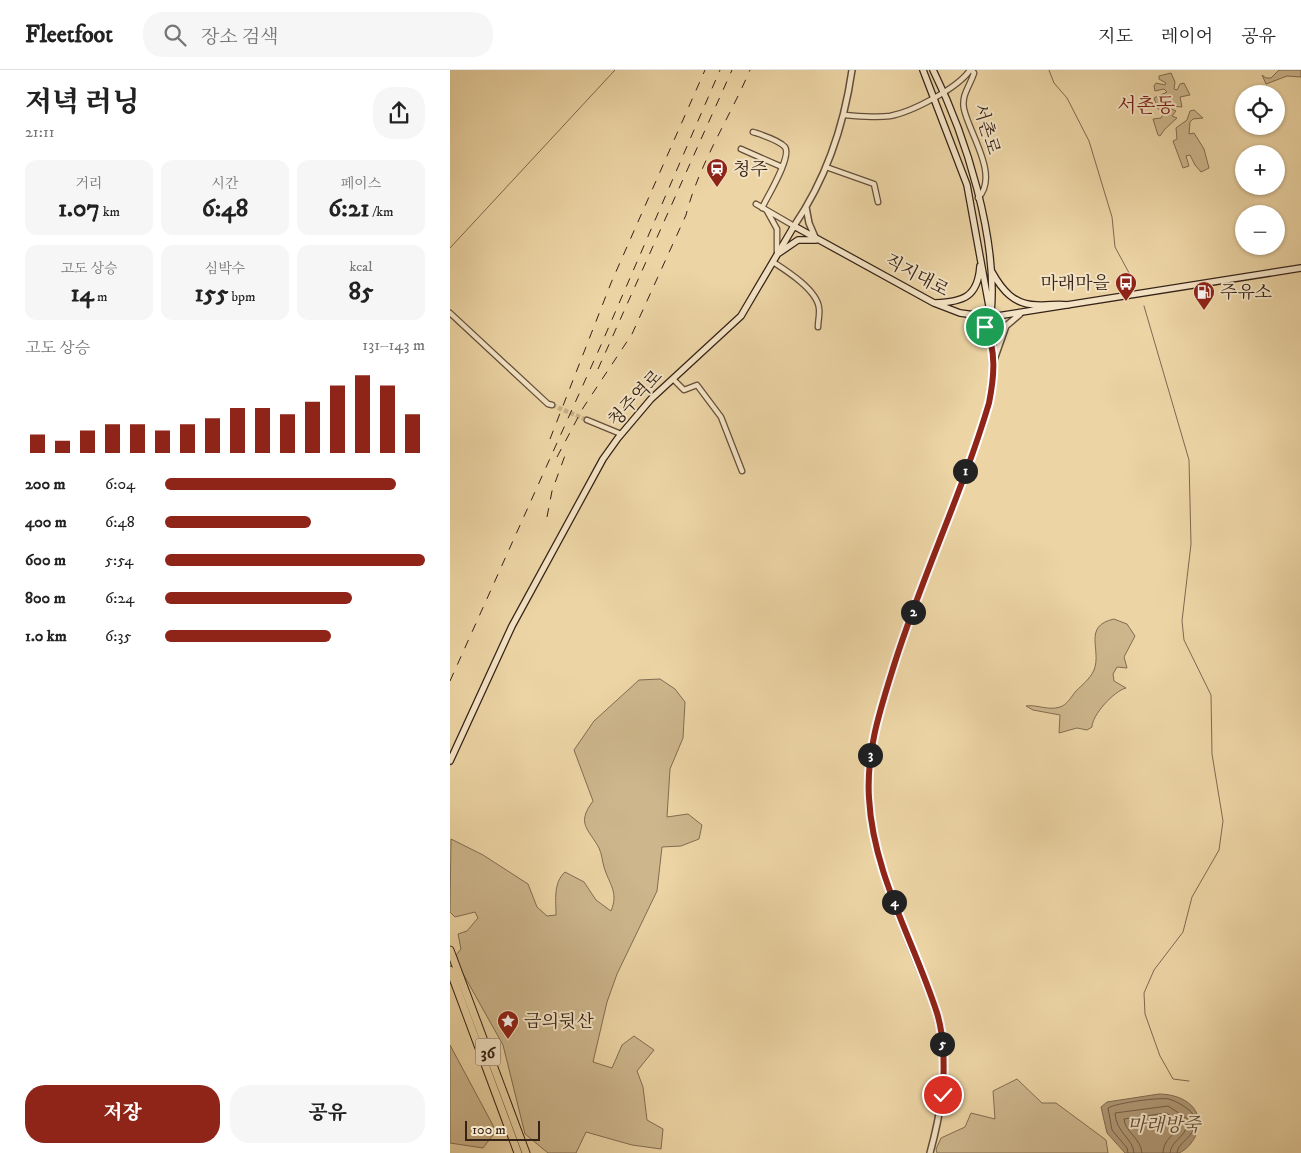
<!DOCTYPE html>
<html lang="ko">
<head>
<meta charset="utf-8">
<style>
  :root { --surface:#fff; --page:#f6f6f6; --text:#222; --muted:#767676; --line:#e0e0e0; --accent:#8f2418 }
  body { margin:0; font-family:"IM FELL DW Pica","Noto Serif KR",serif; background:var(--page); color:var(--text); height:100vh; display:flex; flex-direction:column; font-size:19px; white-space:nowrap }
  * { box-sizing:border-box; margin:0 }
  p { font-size:16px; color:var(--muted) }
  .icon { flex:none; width:28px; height:28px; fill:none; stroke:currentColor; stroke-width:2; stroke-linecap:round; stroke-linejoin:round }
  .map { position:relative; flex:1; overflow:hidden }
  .panel { display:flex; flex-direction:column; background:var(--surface); width:450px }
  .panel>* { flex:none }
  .tools { position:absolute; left:785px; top:15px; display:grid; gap:10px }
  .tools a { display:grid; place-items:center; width:50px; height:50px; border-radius:50%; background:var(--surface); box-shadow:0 1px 4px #0004; font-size:25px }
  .scale { position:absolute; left:15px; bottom:12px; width:75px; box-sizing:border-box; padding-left:5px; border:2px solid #352218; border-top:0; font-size:14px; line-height:18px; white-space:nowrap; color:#352218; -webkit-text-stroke:4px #f3e3c4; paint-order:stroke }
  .pin { position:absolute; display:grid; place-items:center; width:42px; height:42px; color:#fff; margin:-21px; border:2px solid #fff; border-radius:50%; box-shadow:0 1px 5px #0007 }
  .km { position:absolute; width:25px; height:25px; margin:-12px; border-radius:50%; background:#222; color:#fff; font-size:14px; line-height:25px; text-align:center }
  .round { display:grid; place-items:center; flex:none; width:52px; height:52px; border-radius:20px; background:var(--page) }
  .head { display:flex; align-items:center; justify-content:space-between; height:85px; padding:0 25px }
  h1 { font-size:28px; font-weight:800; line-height:38px }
  .metrics { display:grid; grid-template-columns:repeat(3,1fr); gap:8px; height:85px; padding:5px 25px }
  .metrics div { display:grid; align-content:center; border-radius:12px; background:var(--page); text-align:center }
  .metrics b { font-size:25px; font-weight:800 }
  .metrics small { font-size:14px; font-weight:400 }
  .metrics p { font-size:14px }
  .chart { height:140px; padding:10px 25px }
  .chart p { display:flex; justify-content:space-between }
  .chart svg { width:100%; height:90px; margin-top:5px; stroke:var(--accent); stroke-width:6 }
  .primary-button { display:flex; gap:10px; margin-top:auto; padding:10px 25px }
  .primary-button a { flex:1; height:58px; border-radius:20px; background:var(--accent); color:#fff; font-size:20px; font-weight:800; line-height:58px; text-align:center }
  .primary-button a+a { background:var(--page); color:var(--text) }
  ul { padding:0 25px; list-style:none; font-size:16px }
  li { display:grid; grid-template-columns:80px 60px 1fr; align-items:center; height:38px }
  li i { height:12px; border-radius:6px; background:var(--accent) }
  header { display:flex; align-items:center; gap:30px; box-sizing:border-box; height:70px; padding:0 25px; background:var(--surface); border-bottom:1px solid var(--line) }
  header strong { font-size:24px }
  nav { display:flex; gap:28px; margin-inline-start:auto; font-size:18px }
  .search { width:350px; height:45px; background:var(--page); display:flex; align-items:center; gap:12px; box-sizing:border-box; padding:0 18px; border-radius:20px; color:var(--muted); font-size:19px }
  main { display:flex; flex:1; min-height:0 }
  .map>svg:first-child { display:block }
  .green { fill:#cdb68c; stroke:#816c52 }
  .water { fill:#ae9774; stroke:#7e684f }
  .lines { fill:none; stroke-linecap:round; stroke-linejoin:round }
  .shore { stroke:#725c46; stroke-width:1 }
  .stream { stroke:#7e684f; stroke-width:1 }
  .minor-tunnel { stroke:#c7b088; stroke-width:4.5; stroke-dasharray:4.5 2; stroke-linecap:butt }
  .minor-casing { stroke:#634e3b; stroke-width:7 }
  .tertiary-casing { stroke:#634e3b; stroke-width:8 }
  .secondary-casing { stroke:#352218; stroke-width:8 }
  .trunk-casing { stroke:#352218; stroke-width:9 }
  .minor { stroke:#f3e3c4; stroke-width:4.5 }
  .tertiary { stroke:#f3e3c4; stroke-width:5 }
  .secondary { stroke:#f3e3c4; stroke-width:5.5 }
  .trunk { stroke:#ecd4a4; stroke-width:7 }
  .rail { stroke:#352218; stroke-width:1; stroke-dasharray:9 9; stroke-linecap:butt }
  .route-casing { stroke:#fff; stroke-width:10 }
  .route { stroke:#8f2418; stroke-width:6 }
  .labels { text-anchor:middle; stroke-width:4; stroke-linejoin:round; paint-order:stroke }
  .shield { fill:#f3e3c4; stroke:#6e5c4c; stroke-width:1 }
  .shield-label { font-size:16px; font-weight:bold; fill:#352218 }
  .street-label { font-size:18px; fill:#352218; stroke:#f3e3c4 }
  .poi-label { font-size:18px; fill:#352218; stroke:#f3e3c4; text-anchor:start }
  .water-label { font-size:19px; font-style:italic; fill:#5f4b38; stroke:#f3e3c4 }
  .quarter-label { font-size:20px; fill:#7a1f14; stroke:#f3e3c4 }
</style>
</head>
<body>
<header>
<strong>Fleetfoot</strong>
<div class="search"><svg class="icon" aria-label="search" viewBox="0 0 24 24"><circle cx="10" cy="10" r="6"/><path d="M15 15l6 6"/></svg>장소 검색</div>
<nav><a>지도</a><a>레이어</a><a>공유</a></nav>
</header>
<main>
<section class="panel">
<div class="head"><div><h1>저녁 러닝</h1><p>21:11</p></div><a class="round"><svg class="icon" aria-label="share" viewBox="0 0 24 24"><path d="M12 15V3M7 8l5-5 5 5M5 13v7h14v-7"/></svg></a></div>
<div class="metrics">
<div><p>거리</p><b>1.07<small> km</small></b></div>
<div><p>시간</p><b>6:48</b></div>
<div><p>페이스</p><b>6:21<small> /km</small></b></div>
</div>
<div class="metrics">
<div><p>고도 상승</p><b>14<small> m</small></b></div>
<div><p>심박수</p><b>155<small> bpm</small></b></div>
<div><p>kcal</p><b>85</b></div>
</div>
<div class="chart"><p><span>고도 상승</span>131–143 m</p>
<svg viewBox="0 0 160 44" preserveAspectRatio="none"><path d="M5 44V35M15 44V38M25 44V33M35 44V30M45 44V30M55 44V33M65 44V30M75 44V27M85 44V22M95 44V22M105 44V25M115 44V19M125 44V11M135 44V6M145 44V11M155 44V25"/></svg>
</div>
<ul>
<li><b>200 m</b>6:04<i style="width:89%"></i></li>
<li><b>400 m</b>6:48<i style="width:56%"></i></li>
<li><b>600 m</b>5:54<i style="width:100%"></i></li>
<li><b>800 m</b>6:24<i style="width:72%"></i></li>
<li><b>1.0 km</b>6:35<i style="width:64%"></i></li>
</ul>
<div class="primary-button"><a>저장</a><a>공유</a></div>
</section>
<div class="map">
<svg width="851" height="1083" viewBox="0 0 851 1083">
  <rect width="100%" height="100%" fill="#ecd4a4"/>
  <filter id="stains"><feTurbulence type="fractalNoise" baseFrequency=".004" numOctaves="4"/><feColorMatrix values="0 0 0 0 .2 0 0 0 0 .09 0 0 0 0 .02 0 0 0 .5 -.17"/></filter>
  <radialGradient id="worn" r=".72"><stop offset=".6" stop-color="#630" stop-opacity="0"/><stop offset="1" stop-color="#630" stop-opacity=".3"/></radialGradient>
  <path class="green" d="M829,0H851V7L837,6L816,14L812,5L816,8H821Z
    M721,3L725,12L724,19L727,20L730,14L734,13L740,25L730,27L732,37L721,36L720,29L715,32L717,37L726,41L722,46L727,48L715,59L710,66L708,65L703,49L711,48L714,43L711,39H708L704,28L717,22L714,19L705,21L704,16L706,13L715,15L716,13L709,9V6Z
    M744,40L753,48L743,49L740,52L739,64L744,63L754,79L759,98L751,102L745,95L740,85L736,86L739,96L733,98L723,71L727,69L726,58L737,50L740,41Z
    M664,549L677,554L685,566L674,587L677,598L667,597L663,604L664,611L676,618C664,621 642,645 642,657L637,660L627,658L609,663L610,645L583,640L576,636C586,634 598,641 610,637C617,635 621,627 626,621C632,615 640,609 644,600C652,580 632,556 664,549Z
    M210,609L225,619L235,632L233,668L220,699L217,747L238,744L252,755L249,769L231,776L212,777L207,821L167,904L157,932L143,992L162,998L172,975L184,966L204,980L187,1001L193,1017L197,1050L213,1059L211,1079L182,1075L136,1062L126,1083H98L75,1064L53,975L11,900L6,885L11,879L8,864L17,861L28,848L25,842L5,847L0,842L1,769L33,785L78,814L87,837L97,846L106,845C106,830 103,813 115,802L134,812L146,830L161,841C169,822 159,814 154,797C152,791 152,784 149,778C138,758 126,754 143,731L124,680L144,651L189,610Z
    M0,975L46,1061L33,1078L0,1073Z
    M567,1009L592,1033H606L656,1070L658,1083H487L486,1079L491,1068L515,1057L521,1043L545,1049L543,1021Z"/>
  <path class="water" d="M709,1024C734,1024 758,1040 745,1067C742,1073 736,1080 729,1083C720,1083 686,1083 675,1083L657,1063L651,1037L657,1032Z"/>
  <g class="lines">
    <path class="shore" d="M678,1083L677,1078L662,1060L658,1038C666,1033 709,1027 719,1029C726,1031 743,1040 744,1047C749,1067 728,1070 727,1083
      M684,1083C683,1068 666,1063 665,1043L718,1036L738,1049C737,1069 722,1068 720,1083
      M692,1083C691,1068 675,1062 674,1049L716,1043L729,1051L730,1054C725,1066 713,1069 713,1083"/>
    <path class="stream" d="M599,0L604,13L617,28L639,71L662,147L665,177L684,212
      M0,178L165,0
      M694,236L739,390L741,474L732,551L734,570L761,625L762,684L773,751L769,780L742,827L733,862L704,900L694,923L695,944L710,986L723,1009L739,1011"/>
    <path class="minor-tunnel" d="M102,335L137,350"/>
    <g class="minor-casing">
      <path id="minor" d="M522,0L524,3C520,16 511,25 514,39C519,63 550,106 528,128
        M394,45C409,46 425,48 440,46C462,42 508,18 520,0
        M303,62C312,65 329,70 335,77C342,87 317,127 312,138
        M291,79L332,97
        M376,97L424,114L428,132
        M306,134L344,156
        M317,141L327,159V182
        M323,192C337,201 367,220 369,238C370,244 368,251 368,257
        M0,243L98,334L102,335
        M223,309L234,320L247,315L271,347L292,401
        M137,350L171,364"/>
    </g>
    <g class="tertiary-casing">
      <path id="tertiary" d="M356,137L359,153L365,167
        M344,156C376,109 394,56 402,0
        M518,245L535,257L541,269
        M544,290L556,256L570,244
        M480,1083C490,1046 497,1009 492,970C489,943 477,917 467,892C446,839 421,784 419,726C417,679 431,637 445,592C473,505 513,421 539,333L543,302L541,247"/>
    </g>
    <g class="secondary-casing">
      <path id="secondary" d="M473,0L517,115L541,247
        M483,0C516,66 548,169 541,243
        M329,183L348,170H366
        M542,202C552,220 564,235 587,235C598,236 607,233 618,235
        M485,233C513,232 528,227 530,196
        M0,691L62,556L153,389L168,368L201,329L291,246L344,156L484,233L510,243L541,247L851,198"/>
    </g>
    <g class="trunk-casing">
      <path id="trunk" d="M0,880L76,1083
        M0,900L68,1083"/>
    </g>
    <use href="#minor" class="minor"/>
    <use href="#tertiary" class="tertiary"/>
    <use href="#secondary" class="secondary"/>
    <use href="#trunk" class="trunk"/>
    <path class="rail" d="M148,299L282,0
      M100,369L161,213L255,0
      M107,387L133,338L182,264L236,145C249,94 279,49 300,0
      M97,447L102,421L117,380
      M0,611L151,275L270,0"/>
  </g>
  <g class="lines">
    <g class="route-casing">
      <path id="route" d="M493,1025C494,998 495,969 487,943C464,871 423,804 419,728C416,680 431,637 445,592C473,504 513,421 539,333C544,308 547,280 535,257"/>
    </g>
    <use href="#route" class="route"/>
  </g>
  <defs>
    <g id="station-pin" transform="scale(1.125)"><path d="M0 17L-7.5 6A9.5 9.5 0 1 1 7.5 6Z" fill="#8f2418" stroke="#f3e3c4"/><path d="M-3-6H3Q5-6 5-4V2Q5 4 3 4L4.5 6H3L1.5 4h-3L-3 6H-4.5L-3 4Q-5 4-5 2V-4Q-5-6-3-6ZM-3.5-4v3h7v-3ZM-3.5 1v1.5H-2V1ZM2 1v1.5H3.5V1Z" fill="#fff"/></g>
    <g id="bus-pin" transform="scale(1.125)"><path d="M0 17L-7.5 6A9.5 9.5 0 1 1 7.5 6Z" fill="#8f2418" stroke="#f3e3c4"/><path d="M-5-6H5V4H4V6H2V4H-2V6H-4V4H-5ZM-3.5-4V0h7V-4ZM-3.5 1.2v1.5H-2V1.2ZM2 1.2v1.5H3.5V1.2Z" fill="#fff"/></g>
    <g id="fuel-pin" transform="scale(1.125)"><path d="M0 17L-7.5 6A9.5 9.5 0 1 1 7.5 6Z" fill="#8f2418" stroke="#f3e3c4"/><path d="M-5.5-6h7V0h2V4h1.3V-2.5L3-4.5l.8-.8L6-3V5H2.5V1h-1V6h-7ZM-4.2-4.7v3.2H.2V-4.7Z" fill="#fff"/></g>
    <g id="sight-pin" transform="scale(1.125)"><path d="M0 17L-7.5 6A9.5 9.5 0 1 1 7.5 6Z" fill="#8f2418" stroke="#f3e3c4"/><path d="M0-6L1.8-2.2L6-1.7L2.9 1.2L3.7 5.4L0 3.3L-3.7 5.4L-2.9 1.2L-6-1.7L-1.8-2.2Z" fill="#fff"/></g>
  </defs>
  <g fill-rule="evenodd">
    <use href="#station-pin" x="267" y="99"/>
    <use href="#bus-pin" x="676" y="213"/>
    <use href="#fuel-pin" x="754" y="222"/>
    <use href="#sight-pin" x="58" y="951"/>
  </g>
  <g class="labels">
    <rect class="shield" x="25.5" y="968.5" width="25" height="27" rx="4"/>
    <g class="shield-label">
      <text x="38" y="988">36</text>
    </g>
    <g class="street-label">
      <text transform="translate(537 59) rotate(73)" y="6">서촌로</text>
      <text transform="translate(467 205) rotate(28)" y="6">직지대로</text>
      <text transform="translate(185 328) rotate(-47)" y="6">청주역로</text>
    </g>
    <g class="poi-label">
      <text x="283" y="105">청주</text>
      <text x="660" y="219" text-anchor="end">마래마을</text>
      <text x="770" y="228">주유소</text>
      <text x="74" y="957">금의뒷산</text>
    </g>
    <g class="water-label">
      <text x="714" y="1061">마래방죽</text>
    </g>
    <g class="quarter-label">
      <text x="696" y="42">서촌동</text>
    </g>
  </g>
  <rect width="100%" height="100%" filter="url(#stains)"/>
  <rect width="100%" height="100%" fill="url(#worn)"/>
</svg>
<div class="tools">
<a><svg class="icon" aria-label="locate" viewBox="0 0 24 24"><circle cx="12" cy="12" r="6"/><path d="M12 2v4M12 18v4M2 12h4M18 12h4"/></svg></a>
<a>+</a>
<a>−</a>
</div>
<div class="scale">100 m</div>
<div class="pin" style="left:535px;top:257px;background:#1e9e55"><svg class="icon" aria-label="arrive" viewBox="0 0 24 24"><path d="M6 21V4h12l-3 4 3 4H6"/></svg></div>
<div class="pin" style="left:493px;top:1025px;background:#d93025"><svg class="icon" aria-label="check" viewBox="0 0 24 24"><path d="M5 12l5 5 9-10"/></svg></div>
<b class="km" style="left:515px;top:401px">1</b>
<b class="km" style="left:463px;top:542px">2</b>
<b class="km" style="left:420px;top:685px">3</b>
<b class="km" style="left:444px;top:832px">4</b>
<b class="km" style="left:492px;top:974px">5</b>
</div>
</main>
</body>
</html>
